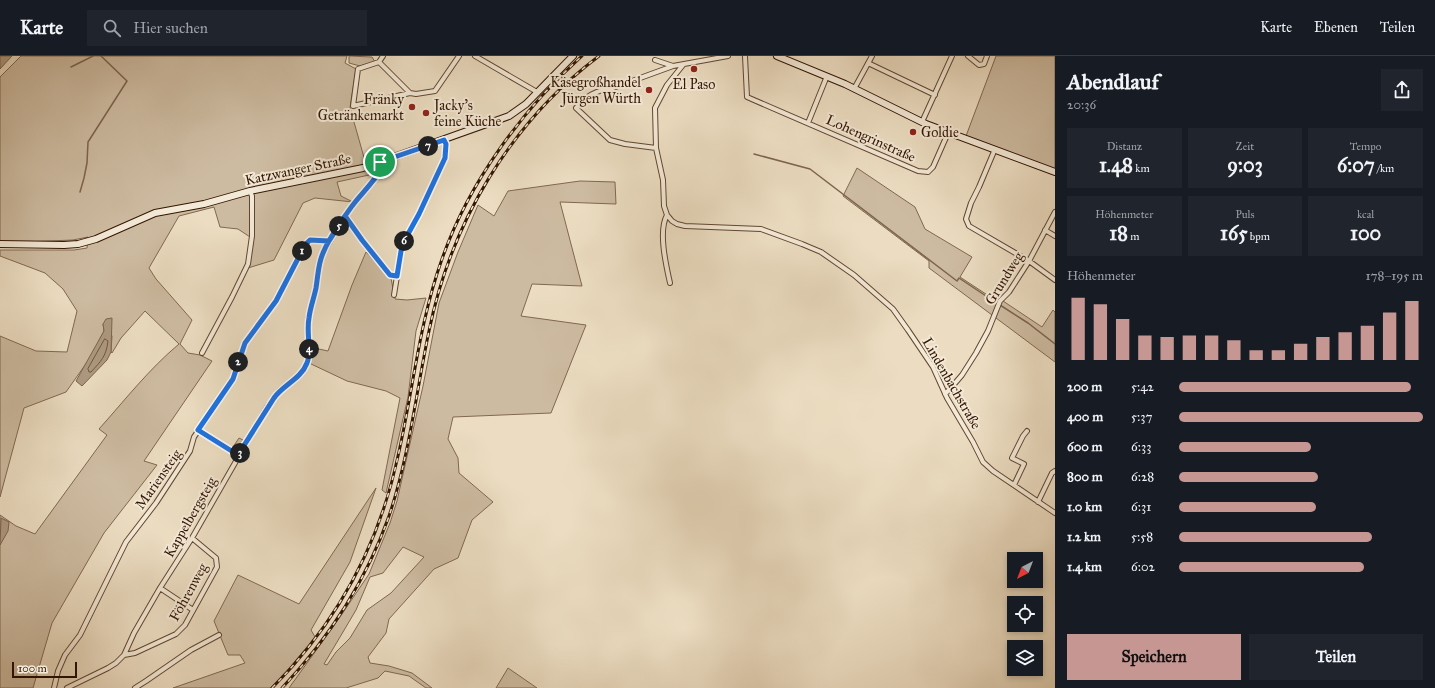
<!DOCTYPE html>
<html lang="de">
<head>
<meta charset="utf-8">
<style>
  :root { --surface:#171b24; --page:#20242c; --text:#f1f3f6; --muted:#9ea1a6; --line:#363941; --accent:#c59692 }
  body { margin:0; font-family:"IM FELL Great Primer",serif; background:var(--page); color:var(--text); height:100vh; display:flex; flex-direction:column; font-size:15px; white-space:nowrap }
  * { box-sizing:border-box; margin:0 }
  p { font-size:13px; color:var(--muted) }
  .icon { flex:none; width:22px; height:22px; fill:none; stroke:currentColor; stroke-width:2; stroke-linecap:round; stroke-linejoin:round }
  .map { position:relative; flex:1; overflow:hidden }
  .panel { display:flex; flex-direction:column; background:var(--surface); width:380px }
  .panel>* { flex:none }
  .needle { width:26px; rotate:222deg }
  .tools { position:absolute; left:1007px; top:496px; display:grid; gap:8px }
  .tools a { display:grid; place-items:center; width:36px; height:36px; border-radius:0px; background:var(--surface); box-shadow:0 2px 6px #0003; font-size:20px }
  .scale { position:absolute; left:12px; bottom:10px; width:65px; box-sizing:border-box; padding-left:4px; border:2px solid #331500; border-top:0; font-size:11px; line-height:14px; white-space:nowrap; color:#331500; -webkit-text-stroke:3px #f3e9d7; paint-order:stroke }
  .pin { position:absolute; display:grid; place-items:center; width:34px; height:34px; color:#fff; margin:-17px; border:2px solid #fff; border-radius:50%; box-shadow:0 1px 4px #0007 }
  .km { position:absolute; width:20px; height:20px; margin:-10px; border-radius:50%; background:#222; color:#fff; font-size:11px; line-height:20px; text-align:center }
  .round { display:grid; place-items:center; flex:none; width:42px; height:42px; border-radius:0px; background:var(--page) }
  .headline { display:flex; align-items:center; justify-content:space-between; height:68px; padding:0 12px }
  h1 { font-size:22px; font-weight:800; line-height:30px }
  .stats { display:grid; grid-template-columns:repeat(3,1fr); gap:6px; height:68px; padding:4px 12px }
  .stats div { display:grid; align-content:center; border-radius:0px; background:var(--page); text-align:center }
  .stats b { font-size:20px; font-weight:800 }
  .stats small { font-size:11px; font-weight:400 }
  .stats p { font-size:11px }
  .chart { height:112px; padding:8px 12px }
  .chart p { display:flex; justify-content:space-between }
  .chart svg { width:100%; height:72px; margin-top:4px; stroke:var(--accent); stroke-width:6 }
  .button { display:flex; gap:8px; margin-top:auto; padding:8px 12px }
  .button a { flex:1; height:46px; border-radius:0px; background:var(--accent); color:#111; font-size:16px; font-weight:800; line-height:46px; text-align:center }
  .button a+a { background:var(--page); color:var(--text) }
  ul { padding:0 12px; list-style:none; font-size:13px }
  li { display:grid; grid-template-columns:64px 48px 1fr; align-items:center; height:30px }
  li i { height:10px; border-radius:5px; background:var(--accent) }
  header { display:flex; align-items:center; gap:24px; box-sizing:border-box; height:56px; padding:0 20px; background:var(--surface); border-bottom:1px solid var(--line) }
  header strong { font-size:19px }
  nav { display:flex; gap:22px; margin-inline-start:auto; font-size:14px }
  .search { width:280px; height:36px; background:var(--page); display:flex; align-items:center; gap:10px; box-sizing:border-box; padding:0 14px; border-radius:0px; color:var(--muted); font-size:15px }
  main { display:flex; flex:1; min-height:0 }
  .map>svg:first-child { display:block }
  .green { fill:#cdbba1; stroke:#806850; fill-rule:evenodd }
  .water { fill:#ad9980; stroke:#7c644d }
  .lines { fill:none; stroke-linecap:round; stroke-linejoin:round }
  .shore { stroke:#705740; stroke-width:1 }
  .stream { stroke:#7c644d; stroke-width:1.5 }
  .minor-casing { stroke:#614730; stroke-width:6 }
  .secondary-casing { stroke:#331500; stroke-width:8 }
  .minor { stroke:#f3e9d7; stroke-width:4 }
  .secondary { stroke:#f3e9d7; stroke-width:6 }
  .rail-casing { stroke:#331500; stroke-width:3 }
  .rail { stroke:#f3e9d7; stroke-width:1.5; stroke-dasharray:4.5; stroke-linecap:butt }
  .route-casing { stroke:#fff; stroke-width:8 }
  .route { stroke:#1a73e8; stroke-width:5 }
  .poi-dot { fill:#8f2418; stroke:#f3e9d7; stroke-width:1.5 }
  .labels { text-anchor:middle; stroke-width:4; stroke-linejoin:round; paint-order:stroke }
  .poi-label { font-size:14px; fill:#331500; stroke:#f3e9d7; text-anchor:end }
  .street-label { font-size:14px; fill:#331500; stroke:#f3e9d7 }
</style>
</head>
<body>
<header>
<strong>Karte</strong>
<div class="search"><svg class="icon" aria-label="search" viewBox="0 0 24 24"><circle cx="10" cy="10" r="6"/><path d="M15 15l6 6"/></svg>Hier suchen</div>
<nav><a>Karte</a><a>Ebenen</a><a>Teilen</a></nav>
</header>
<main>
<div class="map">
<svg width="1055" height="632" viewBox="0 0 1055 632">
  <rect width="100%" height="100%" fill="#ecddc2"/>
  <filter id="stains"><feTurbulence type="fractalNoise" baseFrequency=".005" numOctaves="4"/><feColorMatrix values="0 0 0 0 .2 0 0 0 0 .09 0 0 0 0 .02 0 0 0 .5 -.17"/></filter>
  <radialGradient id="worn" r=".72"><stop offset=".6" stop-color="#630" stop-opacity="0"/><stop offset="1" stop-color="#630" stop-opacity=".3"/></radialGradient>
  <path class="green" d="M21,0H347L345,7L356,13L350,52L369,119L337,126L341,140L353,146L315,142L303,147L274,204L248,212L253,183L238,173L220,171L214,151L179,160L149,212L156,223L192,264L180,288L188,297L200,299L212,305L144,405L157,409L104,477L52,567L33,632H0V459L16,470L35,478L107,379L99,373C125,344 149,313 179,288L145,255L121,282L112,297L111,296L112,280L103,268L104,275L90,302L66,336L24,352L0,441V280L36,295L67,296L77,255L63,233L45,217L0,200V194H74L87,192L88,181L73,184L0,187V21Z
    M349,0L372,1L375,6L360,10L349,7Z
    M996,0H1055V114L966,80Z
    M857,112L915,151L925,173L972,201L960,221L998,246L1000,243L1042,271L1053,254L1055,256V306L929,212V205L843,140Z
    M580,125L615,126L616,148L560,146L582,230L532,228L521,260L586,269L551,357L453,361L448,383L458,402L459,417L493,446L472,464L458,502L434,513L389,563L386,577L368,601L370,607L389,610L412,617L432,632H426L409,620L385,615L378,622L346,632H289L338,564L369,518L390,467L397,445L423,330L439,247L458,196L478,149L494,160L508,135ZM403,491L424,501L391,537L367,554L350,582L336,596L327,609L324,608L356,554L370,521L383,517Z
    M366,196L391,222L395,243L407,244L426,242L416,275L408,341L386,437L382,434L400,342L386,335L347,325L309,307L314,292L328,295L352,229Z
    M239,382L243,384L242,386L244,387L239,396L234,395L235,393L233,391Z
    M376,432L350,506L311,574L315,581L282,621L270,632H173L245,607L240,599H228L214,565L238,519L299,548Z
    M508,612L537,632H496Z"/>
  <path class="water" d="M0,0H12L0,13Z
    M112,262L111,296L107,304L82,330L76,325L104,275L103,268L106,263Z
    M1,462L9,466L8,475L0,489Z"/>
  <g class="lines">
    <path class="shore" d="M105,283L108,285C106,301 101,305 91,316H89L88,313Z"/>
    <path class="stream" d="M71,11L93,0
      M754,98L810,113L957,225L959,222L998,248
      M80,136L84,122L87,107L88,86L127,25L101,0
      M1000,249L1028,267L1055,288"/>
    <g class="minor-casing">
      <path id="minor" d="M475,0L537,36
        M745,0L747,41L918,115L928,116L933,111L948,77
        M968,0L979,9L984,8L987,0
        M655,4L673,10L728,0
        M379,6L383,0
        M868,7L935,39
        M683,9L667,29L655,52L656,92L663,124L664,150L667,159L672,165L677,168L685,170L761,173L802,188L821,196L854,219L893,253L908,274L933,311L947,342L973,386L983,406L993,415L1055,457
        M854,33L872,0
        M410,37L379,6L358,13L353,50L410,37L416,38L435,35L459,0
        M922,66L952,0
        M808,67L827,20
        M656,92L625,88L610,84L576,52C585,41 595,34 610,33L673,10
        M995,93L979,131L971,147L966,163L969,170L1029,205L1055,224
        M667,159C658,175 666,209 670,227
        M345,160L362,184L390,219L397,220
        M1045,174L1055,180
        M394,239L402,189L419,158L445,102L446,88L445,84
        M202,297L232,241L248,208L252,180V140L250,135
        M945,338L950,333L962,319L976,297L988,275L1000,245L1009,236L1029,205L1055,156
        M198,374L238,399
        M1014,429L1024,408L1012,402L1023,380L1027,375
        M1038,446L1052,417L1055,415
        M160,532L193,554
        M124,599L135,597L176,578L185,569L217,511L216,502L192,482
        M54,632L58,615L65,599L80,579L126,486L156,447L190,395L194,381L233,323L245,287L276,245L305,189L310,184L329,185
        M67,632L108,612L116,607L124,599L134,577L160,532L192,482L267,351L279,335L298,320L307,308L310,298L308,290V263L316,233L319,212L323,197L345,160L382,112L380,106
        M135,632L146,625L191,594L219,579"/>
    </g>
    <g class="secondary-casing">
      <path id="secondary" d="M777,0L845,28L926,68L1055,116
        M0,188L64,189L78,188L96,183L155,157L204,148L250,135L363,112L380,106L509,60L526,48L573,0"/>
    </g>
    <use href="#minor" class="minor"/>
    <use href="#secondary" class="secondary"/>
    <g class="rail-casing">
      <path id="rail" d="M272,632C336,568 379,489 398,400C413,335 419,267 442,203C469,126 522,54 582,0
        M282,632C329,582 366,525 389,460C409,401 416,337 429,275C451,167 510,67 599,0"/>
    </g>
    <use href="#rail" class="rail"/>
  </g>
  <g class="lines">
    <g class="route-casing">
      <path id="route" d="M380,106L382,112C375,124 365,134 356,145C346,157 338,171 329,185L310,184L305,189L276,245L245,287L233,323L198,374L238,399L274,342C283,329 301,323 307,307C312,295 306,276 309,262C310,252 314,242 316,232C318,220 318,208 323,197C328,184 337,172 345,160L362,184L390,219L397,220L402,189L419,158L445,102L446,88L444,84L380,106"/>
    </g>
    <use href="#route" class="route"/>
  </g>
  <g class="poi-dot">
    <circle cx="694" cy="13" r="4"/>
    <circle cx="649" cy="34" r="4"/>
    <circle cx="412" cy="51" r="4"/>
    <circle cx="426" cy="57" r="4"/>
    <circle cx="913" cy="76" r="4"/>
  </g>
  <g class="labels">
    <g class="poi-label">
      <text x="641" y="31">Käsegroßhandel<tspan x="641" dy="16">Jürgen Würth</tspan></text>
      <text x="694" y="33" text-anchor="middle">El Paso</text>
      <text x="404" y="48">Fränky<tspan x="404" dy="16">Getränkemarkt</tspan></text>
      <text x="434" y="54" text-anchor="start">Jacky's<tspan x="434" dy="16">feine Küche</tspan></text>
      <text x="921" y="81" text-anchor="start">Goldie</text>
    </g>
    <g class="street-label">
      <text transform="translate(871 82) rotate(24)" y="5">Lohengrinstraße</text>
      <text transform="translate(298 113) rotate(-12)" y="5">Katzwanger Straße</text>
      <text transform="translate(1004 222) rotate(-58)" y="5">Grundweg</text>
      <text transform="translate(952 327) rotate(60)" y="5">Lindenbachstraße</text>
      <text transform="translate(158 423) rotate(-55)" y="5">Mariensteig</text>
      <text transform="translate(190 461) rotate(-60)" y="5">Kappelbergsteig</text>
      <text transform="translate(188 536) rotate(-61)" y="5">Föhrenweg</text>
    </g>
  </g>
  <rect width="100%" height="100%" filter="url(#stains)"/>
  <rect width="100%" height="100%" fill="url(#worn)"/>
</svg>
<div class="tools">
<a><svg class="needle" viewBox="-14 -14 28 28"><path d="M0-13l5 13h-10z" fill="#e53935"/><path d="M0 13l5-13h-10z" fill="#9ea1a6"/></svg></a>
<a><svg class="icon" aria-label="locate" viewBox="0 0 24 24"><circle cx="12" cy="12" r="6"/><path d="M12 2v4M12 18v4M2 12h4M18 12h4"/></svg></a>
<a><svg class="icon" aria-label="layers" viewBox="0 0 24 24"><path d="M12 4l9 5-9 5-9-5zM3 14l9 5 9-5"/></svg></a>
</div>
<div class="scale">100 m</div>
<div class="pin" style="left:380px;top:106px;background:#1e9e55"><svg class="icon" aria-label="arrive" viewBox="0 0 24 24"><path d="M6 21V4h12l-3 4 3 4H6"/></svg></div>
<b class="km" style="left:302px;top:195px">1</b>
<b class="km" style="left:238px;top:306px">2</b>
<b class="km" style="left:240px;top:397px">3</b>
<b class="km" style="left:309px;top:293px">4</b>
<b class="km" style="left:339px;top:170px">5</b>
<b class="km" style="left:404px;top:185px">6</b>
<b class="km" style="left:428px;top:90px">7</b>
</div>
<section class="panel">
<div class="headline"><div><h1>Abendlauf</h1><p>20:36</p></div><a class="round"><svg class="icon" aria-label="share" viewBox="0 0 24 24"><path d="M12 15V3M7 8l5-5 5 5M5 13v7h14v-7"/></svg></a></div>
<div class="stats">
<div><p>Distanz</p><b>1.48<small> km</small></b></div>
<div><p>Zeit</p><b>9:03</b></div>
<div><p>Tempo</p><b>6:07<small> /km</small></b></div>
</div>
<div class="stats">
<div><p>Höhenmeter</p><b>18<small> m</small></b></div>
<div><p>Puls</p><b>165<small> bpm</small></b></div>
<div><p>kcal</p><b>100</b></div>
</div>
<div class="chart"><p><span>Höhenmeter</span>178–195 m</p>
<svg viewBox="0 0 160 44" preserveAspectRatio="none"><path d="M5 44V6M15 44V10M25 44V19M35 44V29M45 44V30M55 44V29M65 44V29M75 44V32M85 44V38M95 44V38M105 44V34M115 44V30M125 44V27M135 44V23M145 44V15M155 44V8"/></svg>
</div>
<ul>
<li><b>200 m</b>5:42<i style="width:95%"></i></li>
<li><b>400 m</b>5:37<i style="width:100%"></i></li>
<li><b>600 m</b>6:33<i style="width:54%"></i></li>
<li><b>800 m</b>6:28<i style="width:57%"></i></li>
<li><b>1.0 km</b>6:31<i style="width:56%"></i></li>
<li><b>1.2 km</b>5:58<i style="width:79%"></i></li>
<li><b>1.4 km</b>6:02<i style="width:76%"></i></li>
</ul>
<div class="button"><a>Speichern</a><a>Teilen</a></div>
</section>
</main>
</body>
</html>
